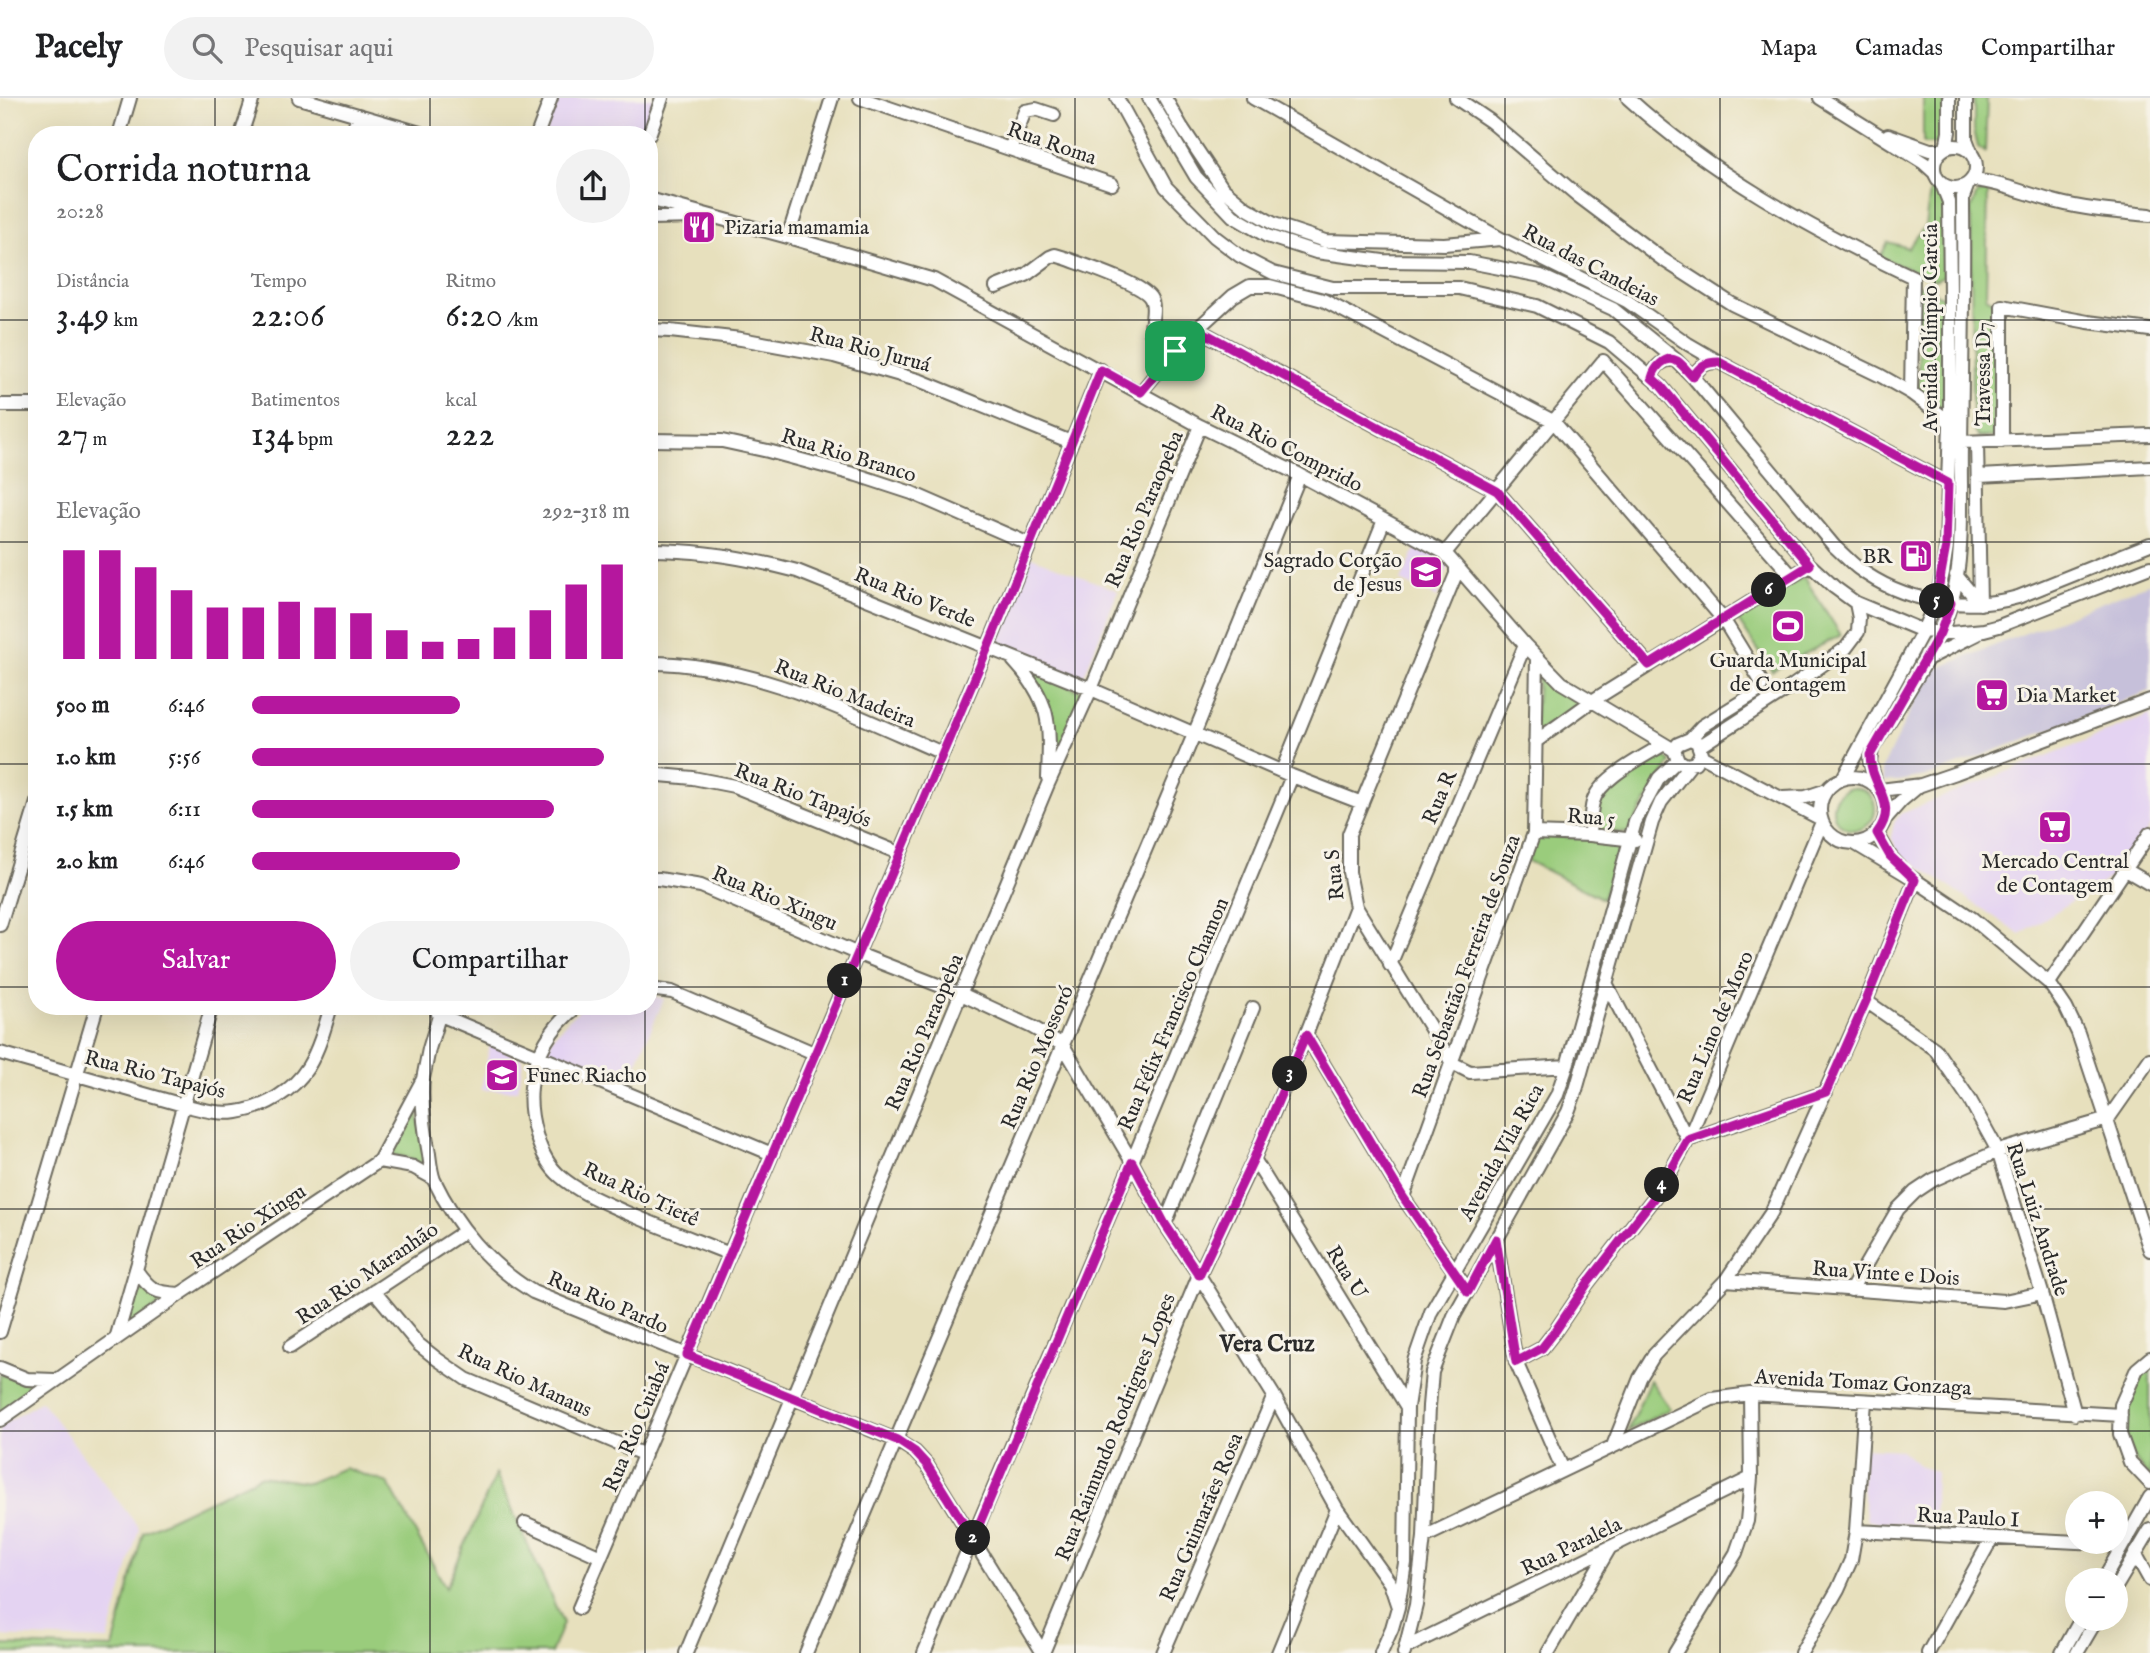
<!DOCTYPE html>
<html lang="pt">
<head>
<meta charset="utf-8">
<style>
  :root { --surface:#fff; --page:#f2f2f2; --text:#202124; --muted:#757577; --line:#e0e0e0; --accent:#b5179e }
  body { margin:0; font-family:"IM FELL English",serif; background:var(--page); color:var(--text); height:100vh; display:flex; flex-direction:column; font-size:26px; white-space:nowrap }
  * { box-sizing:border-box; margin:0 }
  p { font-size:23px; color:var(--muted) }
  .icon { flex:none; width:38px; height:38px; fill:none; stroke:currentColor; stroke-width:2; stroke-linecap:round; stroke-linejoin:round }
  .map { position:relative; flex:1; overflow:hidden }
  .panel { position:absolute; left:28px; top:28px; width:630px; height:889px; display:flex; flex-direction:column; background:var(--surface); border-radius:28px; box-shadow:0 7px 28px #0002 }
  .panel>* { flex:none }
  .controls { position:absolute; left:2065px; top:1393px; display:grid; gap:14px }
  .controls a { display:grid; place-items:center; width:63px; height:63px; border-radius:50%; background:var(--surface); box-shadow:0 7px 28px #0002; font-size:35px }
  .pin { position:absolute; display:grid; place-items:center; width:60px; height:60px; color:#fff; margin:-30px; border-radius:14px; box-shadow:0 4px 10px #0006 }
  .km { position:absolute; width:35px; height:35px; margin:-18px; border-radius:50%; background:#222; color:#fff; font-size:19px; line-height:35px; text-align:center }
  .round { display:grid; place-items:center; flex:none; width:74px; height:74px; border-radius:37px; background:var(--page) }
  .headline { display:flex; align-items:center; justify-content:space-between; height:119px; padding:0 28px }
  h1 { font-size:38px; font-weight:600; line-height:52px }
  .metrics { display:grid; grid-template-columns:repeat(3,1fr); gap:10px; height:119px; padding:7px 28px }
  .metrics div { display:grid; align-content:center }
  .metrics b { font-size:35px; font-weight:600 }
  .metrics small { font-size:19px; font-weight:400 }
  .metrics p { font-size:19px }
  .chart { height:196px; padding:14px 28px }
  .chart p { display:flex; justify-content:space-between }
  .chart svg { width:100%; height:126px; margin-top:7px; stroke:var(--accent); stroke-width:6 }
  .button { display:flex; gap:14px; margin-top:auto; padding:14px 28px }
  .button a { flex:1; height:80px; border-radius:42px; background:var(--accent); color:#fff; font-size:28px; font-weight:600; line-height:80px; text-align:center }
  .button a+a { background:var(--page); color:var(--text) }
  ul { padding:0 28px; list-style:none; font-size:23px }
  li { display:grid; grid-template-columns:112px 84px 1fr; align-items:center; height:52px }
  li i { height:18px; border-radius:9px; background:var(--accent) }
  header { display:flex; align-items:center; gap:42px; box-sizing:border-box; height:98px; padding:0 35px; background:var(--surface); border-bottom:2px solid var(--line) }
  header strong { font-size:33px }
  nav { display:flex; gap:38px; margin-inline-start:auto; font-size:24px }
  .search { width:490px; height:63px; background:var(--page); display:flex; align-items:center; gap:18px; box-sizing:border-box; padding:0 24px; border-radius:38px; color:var(--muted); font-size:26px }
  .map>svg:first-child { display:block }
  .built { fill:#e4d3f2 }
  .industrial { fill:#c6c0da }
  .green { fill:#9acc7b; stroke:#627c53; stroke-width:2 }
  .lines { fill:none; stroke-linecap:round; stroke-linejoin:round }
  .minor-casing { stroke:#6d6a5e; stroke-width:16 }
  .minor { stroke:#fff; stroke-width:12 }
  .route-casing { stroke:#fff; stroke-width:14 }
  .route { stroke:#b5179e; stroke-width:9 }
  .grid { fill:none; stroke:#2b2b2b; stroke-width:2; stroke-opacity:0.55 }
  .labels { text-anchor:middle; stroke-width:6; stroke-linejoin:round; paint-order:stroke }
  .street-label { font-size:21px; fill:#2b2b2b; stroke:#f7f3e8 }
  .poi-label { font-size:21px; fill:#2b2b2b; stroke:#f7f3e8; text-anchor:start }
  .neighbourhood-label { font-size:23px; font-weight:bold; fill:#2b2b2b; stroke:#f7f3e8 }
</style>
</head>
<body>
<header>
<strong>Pacely</strong>
<div class="search"><svg class="icon" aria-label="search" viewBox="0 0 24 24"><circle cx="10" cy="10" r="6"/><path d="M15 15l6 6"/></svg>Pesquisar aqui</div>
<nav><a>Mapa</a><a>Camadas</a><a>Compartilhar</a></nav>
</header>
<div class="map">
<svg width="2150" height="1555" viewBox="0 0 2150 1555">
  <rect width="100%" height="100%" fill="#f7f3e8"/>
  <filter id="ink" filterUnits="userSpaceOnUse"><feTurbulence type="fractalNoise" baseFrequency=".0143" numOctaves="2"/><feDisplacementMap in="SourceGraphic" scale="14" xChannelSelector="R" yChannelSelector="G"/><feConvolveMatrix kernelMatrix="1 2 1 2 8 2 1 2 1" color-interpolation-filters="sRGB"/></filter>
  <filter id="wash" filterUnits="userSpaceOnUse"><feTurbulence type="fractalNoise" baseFrequency=".00686" numOctaves="4" result="noise"/><feDisplacementMap in="SourceGraphic" scale="28" xChannelSelector="R" yChannelSelector="G"/><feGaussianBlur stdDeviation="1.57" result="paint"/><feColorMatrix in="noise" values="0 0 0 0 0 0 0 0 0 0 0 0 0 0 0 0 0 1.4 0 .05"/><feComposite in="paint" operator="in"/></filter>
  <g filter="url(#wash)">
    <rect width="100%" height="100%" fill="#e7e0bd"/>
    <path class="built" d="M557,0H654L642,37H545Z
      M1418,445L1450,464L1437,500L1401,483Z
      M1029,458L1118,493L1082,582L993,546Z
      M2150,617V728L2122,772L2020,836L1899,755L1891,739L1894,725L1900,716Z
      M649,897L664,901L626,989L547,953L553,939L570,920L585,908H649Z
      M490,946L523,961L518,992H481Z
      M41,1303L139,1430L108,1542L0,1538V1329Z
      M1863,1350L1901,1352L1919,1368L1936,1374L1934,1428L1867,1423L1862,1389Z"/>
    <path class="industrial" d="M2150,485V593L1931,677L1898,683H1884L1882,671L1929,574Z"/>
    <path class="green" d="M1923,0H1944L1945,32L1939,46H1923Z
      M1974,0H1987L1985,54L1978,49L1974,32Z
      M1931,87L1938,92L1945,105L1944,178L1935,182L1880,159L1888,144L1908,150L1925,128Z
      M1988,92L1986,199L1997,205L2000,332L1994,339H1978L1972,331L1971,110L1977,96Z
      M1917,187L1944,199L1945,313L1919,295Z
      M1804,479L1841,537L1772,573L1736,519Z
      M1539,566L1560,591L1583,605L1534,636Z
      M1026,570L1085,595L1052,671L1053,636Z
      M1657,654L1671,664L1627,735L1594,733L1597,691Z
      M1833 711a21 21 0 1 1 42 0a21 21 0 1 1-42 0Z
      M1536,737L1622,742L1603,801L1528,763Z
      M417,1012L427,1070L413,1061L389,1056Z
      M136,1180L171,1199L121,1234Z
      M2150,1266V1380C2116,1345 2118,1302 2150,1266Z
      M0,1276L36,1288L0,1318Z
      M1650,1282L1670,1311L1628,1333Z
      M344,1370L388,1385L446,1490L496,1376L563,1525L551,1555H0V1547L113,1550L143,1434L260,1378L308,1385Z"/>
  </g>
  <g filter="url(#ink)">
    <g class="lines">
      <g class="minor-casing">
        <path id="minor" d="M299,0L427,37
          M860,0L1112,86
          M1117,0L1166,89L1215,139L1240,158L1273,175L1333,190H1459L1537,208L1609,244L1661,288L1810,467L1834,489L1856,505L1923,533L1951,535L1984,532L1999,528L2150,469
          M1149,0L1196,79L1233,118L1267,138L1316,154L1383,163L1469,164L1541,178L1613,211L1676,262L1693,279L1834,448C1842,455 1850,464 1858,470C1903,504 1965,514 2018,499L2150,446
          M1165,0L1181,28L1223,91L1246,110L1274,126L1325,143L1444,146L1501,141
          M1253,0L1501,141L1627,203L1688,246L1719,264L1948,385
          M1456,0L1490,23L1577,97L1662,161L1732,206L1881,278L1911,295L1950,324
          M1628,0C1711,76 1811,131 1913,179L1911,295
          M1820,0L1924,65L1935,75
          M1966,0V41L1971,54
          M119,37L130,0
          M241,37L253,0
          M352,37L358,17
          M537,37L551,0
          M649,37L662,0
          M1888,37L1930,52H1943
          M1934 69a21 21 0 1 1 42 0a21 21 0 1 1-42 0Z
          M1946,50L1949,34V0
          M1010,51L1025,13L1036,11L1054,17
          M1972,82C2000,84 2029,97 2057,104C2087,112 2119,114 2150,117
          M649,101L788,139L934,182L1200,328L1300,377L1384,422L1445,455L1525,547L1562,585L1674,652
          M649,120L698,119
          M788,139L832,0
          M996,189L1026,177L1050,159L1055,157L1065,160C1083,167 1144,186 1151,201C1156,211 1150,224 1151,235L1175,253
          M1197,231L1497,393L1649,567
          M649,232L670,233L741,241L834,258L921,283L1071,344
          M1693,279C1700,268 1705,264 1719,264
          M1652,280C1654,268 1664,260 1676,262
          M1141,294L1175,253L1197,231L1233,198L1250,188H1270L1323,202L1553,323L1723,521L1761,583V589L1757,594L1702,628L1690,641L1678,646L1674,652L1678,662L1686,667L1695,665L1701,655L1697,644L1690,641
          M0,307H37
          M649,342L722,343L768,353L857,377L912,395L1029,446
          M2002,343V208L2088,224L2150,232
          M1961,344L2150,337
          M1977,344L1980,506
          M1979,378L2150,369
          M649,452C700,452 748,460 797,473L1091,591L1292,678L1362,705
          M1445,455L1603,263L1792,478
          M1456,470V476L1349,736V774L1356,809L1452,965L1470,974L1567,968
          M1956,477L1980,506
          M1013,562C1052,604 1050,625 1048,680
          M1925,562L1977,536
          M649,565C753,565 849,615 942,655
          M1535,644L1592,603L1810,467
          M1700,648L1791,589L1846,550L1858,534L1859,520L1856,505
          M1701,658L1821,721
          M1282,673L1384,422
          M649,676L693,680L734,688L899,755
          M1820 712a33 33 0 1 1 66 0a33 33 0 1 1-66 0Z
          M1843,680L1923,533L1936,503L1943,474L1946,448L1950,324V196L1949,104L1941,84
          M1877,689L1870,664L1872,651C1899,606 1936,557 1951,506C1965,458 1960,398 1961,348C1962,268 1964,189 1963,109V99L1968,86
          M1880,692L1921,687L1956,675L2150,602
          M1782,700L1806,699L1827,692
          M1886,720L1901,703L1920,687
          M1534,735L1590,737L1635,742
          M1877,735L1890,758L1899,768
          M1590,737C1591,726 1590,714 1593,704C1599,680 1644,659 1664,646
          M1854,745L1909,778L1973,821L2049,885L2066,910L2078,935L2150,1152
          M2126,772L2150,786
          M649,781H659L701,788L856,855L961,896L1032,929L1063,947L1132,1064L1165,1126L1199,1177L1274,1298L1337,1411L1390,1485L1398,1509
          M0,827L37,704
          M1390,867L1525,547
          M1606,885L1688,1042
          M2049,885L2150,735
          M649,891L672,894L814,955
          M1866,903L1935,951L1970,1002L1998,1053L2042,1195L2075,1316
          M578,908C551,928 535,957 531,989C528,1017 538,1059 560,1078C578,1094 603,1104 625,1114C660,1129 695,1142 730,1156
          M438,916L772,1056
          M1306,937L1403,1099L1468,1193
          M0,955L183,1007C200,1011 219,1017 237,1014C265,1010 293,993 308,969C319,951 325,929 331,908
          M423,981C421,1007 424,1030 429,1056C430,1064 431,1074 434,1082C456,1128 490,1168 533,1194L896,1342L915,1354L927,1367L1043,1555
          M1688,1042L1826,994
          M1254,1061L1407,1309
          M379,1063L413,1069L433,1080
          M1403,1099L1534,735L1537,560
          M1165,1126L1253,910
          M1496,1141L1516,1264L1563,1372
          M136,1172C150,1192 155,1195 180,1196
          M1726,1182L2004,1203L2042,1195
          M1851,1192L1898,1111L1915,1094L1933,1082L1998,1053L2108,1021L2150,961
          M374,1193L418,1246L437,1261L466,1281L645,1357
          M0,1234L97,908
          M116,1241L212,908
          M290,1249L465,1133
          M2150,1260L2137,1271L2121,1307L2120,1336L2130,1364L2150,1385
          M1516,1264L1542,1250L1556,1232L1587,1186L1660,1092L1688,1042L1822,724
          M0,1270L27,1281L55,1282
          M0,1322L180,1196L379,1063L423,981L429,951L442,908
          M1613,1348L1640,1280L1654,1257L1726,1182L1771,1115L1866,903L1915,782
          M525,1425L601,1459
          M1856,1433L2077,1444
          M1424,1439L1712,1301L1750,1296L2121,1317
          M2078,1444L2123,1446
          M2135,1455L2150,1482
          M2103,1482L2150,1399
          M2116,1489L2150,1432
          M579,1510L988,549L1101,272
          M1407,1549L1751,1380
          M686,1555L1048,686L1091,591L1200,328
          M806,1555L1195,634L1300,377
          M924,1555L1132,1064L1292,678
          M1043,1555L1199,1177L1254,1061L1306,937L1356,809
          M1163,1555L1274,1298
          M1278,1555L1337,1411
          M1381,1555L1392,1530L1398,1509L1405,1465L1407,1309L1414,1263L1431,1214L1557,997L1567,968L1635,724L1659,680L1678,662
          M1404,1555L1416,1507L1424,1439L1429,1308L1432,1274L1454,1218L1568,1014L1576,992L1652,724L1661,704L1691,666
          M1548,1555L1609,1451
          M1675,1555L1736,1455L1747,1423L1751,1380L1750,1296
          M1801,1555L1838,1491L1851,1462L1856,1433L1865,1303
          M1928,1555L1992,1440
          M2062,1555L2081,1521
          M2077,1555L2097,1521"/>
      </g>
      <use href="#minor" class="minor"/>
    </g>
  </g>
  <g class="lines" filter="url(#ink)">
    <g class="route-casing">
      <path id="route" d="M1197,231L1497,393L1649,567L1810,467L1661,288L1652,280C1654,271 1665,256 1677,263C1682,266 1688,274 1693,279C1700,268 1705,264 1719,264L1948,385L1946,448L1936,503L1951,505L1940,535L1870,657C1870,688 1900,705 1877,735L1890,758L1915,782L1866,903L1826,994L1688,1042L1660,1092L1587,1186L1556,1232L1542,1250L1516,1264L1496,1141L1468,1194L1403,1099L1306,937L1254,1060L1199,1177L1165,1126L1132,1064L973,1441L927,1367L915,1354L897,1342L687,1257L988,549L1101,272L1141,294L1175,253Z"/>
    </g>
    <use href="#route" class="route"/>
  </g>
  <path class="grid" d="M215,0V37M430,0V37M645,0V37M860,0V1555M1075,0V1555M1290,0V1555M1505,0V1555M1720,0V1555M1935,0V1555M0,222H37M649,222H2150M0,444H37M649,444H2150M0,666H37M649,666H2150M0,889H37M649,889H2150M215,908V1555M430,908V1555M645,908V1555M0,1111H2150M0,1333H2150"/>
  <defs>
    <g id="restaurant-square" transform="scale(1.75)"><rect x="-9" y="-9" width="18" height="18" rx="4" fill="#b5179e" stroke="#f7f3e8"/><path d="M-5-6h1v4h1v-4h1v4h1v-4h1v5L-1.5 .5V6h-2V.5L-5-1ZM5-6V6H3V1.5H1.5Q1.5-4 5-6Z" fill="#fff"/></g>
    <g id="fuel-square" transform="scale(1.75)"><rect x="-9" y="-9" width="18" height="18" rx="4" fill="#b5179e" stroke="#f7f3e8"/><path d="M-5.5-6h7V0h2V4h1.3V-2.5L3-4.5l.8-.8L6-3V5H2.5V1h-1V6h-7ZM-4.2-4.7v3.2H.2V-4.7Z" fill="#fff"/></g>
    <g id="school-square" transform="scale(1.75)"><rect x="-9" y="-9" width="18" height="18" rx="4" fill="#b5179e" stroke="#f7f3e8"/><path d="M0-5L7-2L0 1L-7-2ZM-4 1L0 2.5L4 1V4Q0 6-4 4Z" fill="#fff"/></g>
    <g id="stadium-square" transform="scale(1.75)"><rect x="-9" y="-9" width="18" height="18" rx="4" fill="#b5179e" stroke="#f7f3e8"/><path d="M0-5a6.5 5 0 1 0 0 10a6.5 5 0 1 0 0-10ZM-3.5-1.8h7v3.6h-7Z" fill="#fff"/></g>
    <g id="supermarket-square" transform="scale(1.75)"><rect x="-9" y="-9" width="18" height="18" rx="4" fill="#b5179e" stroke="#f7f3e8"/><path d="M-6-5.5h2.5l.6 2H6L4.5 2H-2.5L-4.4-4H-6ZM-1.5 3.2a1.3 1.3 0 1 0 .1 0ZM3 3.2a1.3 1.3 0 1 0 .1 0Z" fill="#fff"/></g>
  </defs>
  <g fill-rule="evenodd">
    <use href="#restaurant-square" x="699" y="129"/>
    <use href="#fuel-square" x="1916" y="458"/>
    <use href="#school-square" x="1426" y="474"/>
    <use href="#stadium-square" x="1788" y="528"/>
    <use href="#supermarket-square" x="1992" y="597"/>
    <use href="#supermarket-square" x="2055" y="729"/>
    <use href="#school-square" x="502" y="977"/>
  </g>
  <g class="labels">
    <g class="street-label">
      <text transform="translate(1052 45) rotate(19)" y="7">Rua Roma</text>
      <text transform="translate(1591 167) rotate(28)" y="7">Rua das Candeias</text>
      <text transform="translate(1930 230) rotate(-90)" y="7">Avenida Olímpio Garcia</text>
      <text transform="translate(870 251) rotate(15)" y="7">Rua Rio Juruá</text>
      <text transform="translate(1983 276) rotate(-90)" y="7">Travessa D7</text>
      <text transform="translate(1287 350) rotate(27)" y="7">Rua Rio Comprido</text>
      <text transform="translate(849 357) rotate(17)" y="7">Rua Rio Branco</text>
      <text transform="translate(1144 411) rotate(-67)" y="7">Rua Rio Paraopeba</text>
      <text transform="translate(915 499) rotate(22)" y="7">Rua Rio Verde</text>
      <text transform="translate(845 595) rotate(22)" y="7">Rua Rio Madeira</text>
      <text transform="translate(803 697) rotate(21)" y="7">Rua Rio Tapajós</text>
      <text transform="translate(1439 699) rotate(-67)" y="7">Rua R</text>
      <text transform="translate(1591 719) rotate(4)" y="7">Rua 5</text>
      <text transform="translate(1334 777) rotate(-96)" y="7">Rua S</text>
      <text transform="translate(775 800) rotate(23)" y="7">Rua Rio Xingu</text>
      <text transform="translate(1466 868) rotate(-70)" y="7">Rua Sebastião Ferreira de Souza</text>
      <text transform="translate(1173 916) rotate(-67)" y="7">Rua Félix Francisco Chamon</text>
      <text transform="translate(1715 929) rotate(-67)" y="7">Rua Lino de Moro</text>
      <text transform="translate(924 934) rotate(-67)" y="7">Rua Rio Paraopeba</text>
      <text transform="translate(1037 959) rotate(-67)" y="7">Rua Rio Mossoró</text>
      <text transform="translate(155 976) rotate(14)" y="7">Rua Rio Tapajós</text>
      <text transform="translate(1501 1054) rotate(-61)" y="7">Avenida Vila Rica</text>
      <text transform="translate(641 1096) rotate(25)" y="7">Rua Rio Tietê</text>
      <text transform="translate(2038 1121) rotate(72)" y="7">Rua Luiz Andrade</text>
      <text transform="translate(248 1128) rotate(-34)" y="7">Rua Rio Xingu</text>
      <text transform="translate(1347 1174) rotate(58)" y="7">Rua U</text>
      <text transform="translate(367 1175) rotate(-34)" y="7">Rua Rio Maranhão</text>
      <text transform="translate(1886 1175) rotate(4)" y="7">Rua Vinte e Dois</text>
      <text transform="translate(608 1204) rotate(23)" y="7">Rua Rio Pardo</text>
      <text transform="translate(525 1282) rotate(25)" y="7">Rua Rio Manaus</text>
      <text transform="translate(1863 1284) rotate(3)" y="7">Avenida Tomaz Gonzaga</text>
      <text transform="translate(636 1329) rotate(-67)" y="7">Rua Rio Cuiabá</text>
      <text transform="translate(1115 1329) rotate(-68)" y="7">Rua Raimundo Rodrigues Lopes</text>
      <text transform="translate(1201 1419) rotate(-67)" y="7">Rua Guimarães Rosa</text>
      <text transform="translate(1968 1419) rotate(3)" y="7">Rua Paulo I</text>
      <text transform="translate(1571 1448) rotate(-26)" y="7">Rua Paralela</text>
    </g>
    <g class="poi-label">
      <text x="724" y="136">Pizaria mamamia</text>
      <text x="1892" y="465" text-anchor="end">BR</text>
      <text x="1402" y="469" text-anchor="end">Sagrado Corção<tspan x="1402" dy="24">de Jesus</tspan></text>
      <text x="1788" y="569" text-anchor="middle">Guarda Municipal<tspan x="1788" dy="24">de Contagem</tspan></text>
      <text x="2016" y="604">Dia Market</text>
      <text x="2055" y="770" text-anchor="middle">Mercado Central<tspan x="2055" dy="24">de Contagem</tspan></text>
      <text x="526" y="984">Funec Riacho</text>
    </g>
    <g class="neighbourhood-label">
      <text x="1267" y="1253">Vera Cruz</text>
    </g>
  </g>
</svg>
<div class="controls">
<a>+</a>
<a>−</a>
</div>
<div class="pin" style="left:1175px;top:253px;background:#1e9e55"><svg class="icon" aria-label="arrive" viewBox="0 0 24 24"><path d="M6 21V4h12l-3 4 3 4H6"/></svg></div>
<b class="km" style="left:845px;top:883px">1</b>
<b class="km" style="left:973px;top:1440px">2</b>
<b class="km" style="left:1290px;top:976px">3</b>
<b class="km" style="left:1662px;top:1087px">4</b>
<b class="km" style="left:1937px;top:503px">5</b>
<b class="km" style="left:1769px;top:492px">6</b>
<section class="panel">
<div class="headline"><div><h1>Corrida noturna</h1><p>20:28</p></div><a class="round"><svg class="icon" aria-label="share" viewBox="0 0 24 24"><path d="M12 15V3M7 8l5-5 5 5M5 13v7h14v-7"/></svg></a></div>
<div class="metrics">
<div><p>Distância</p><b>3.49<small> km</small></b></div>
<div><p>Tempo</p><b>22:06</b></div>
<div><p>Ritmo</p><b>6:20<small> /km</small></b></div>
</div>
<div class="metrics">
<div><p>Elevação</p><b>27<small> m</small></b></div>
<div><p>Batimentos</p><b>134<small> bpm</small></b></div>
<div><p>kcal</p><b>222</b></div>
</div>
<div class="chart"><p><span>Elevação</span>292–318 m</p>
<svg viewBox="0 0 160 44" preserveAspectRatio="none"><path d="M5 44V6M15 44V6M25 44V12M35 44V20M45 44V26M55 44V26M65 44V24M75 44V26M85 44V28M95 44V34M105 44V38M115 44V37M125 44V33M135 44V27M145 44V18M155 44V11"/></svg>
</div>
<ul>
<li><b>500 m</b>6:46<i style="width:55%"></i></li>
<li><b>1.0 km</b>5:56<i style="width:93%"></i></li>
<li><b>1.5 km</b>6:11<i style="width:80%"></i></li>
<li><b>2.0 km</b>6:46<i style="width:55%"></i></li>
</ul>
<div class="button"><a>Salvar</a><a>Compartilhar</a></div>
</section>
</div>
</body>
</html>
